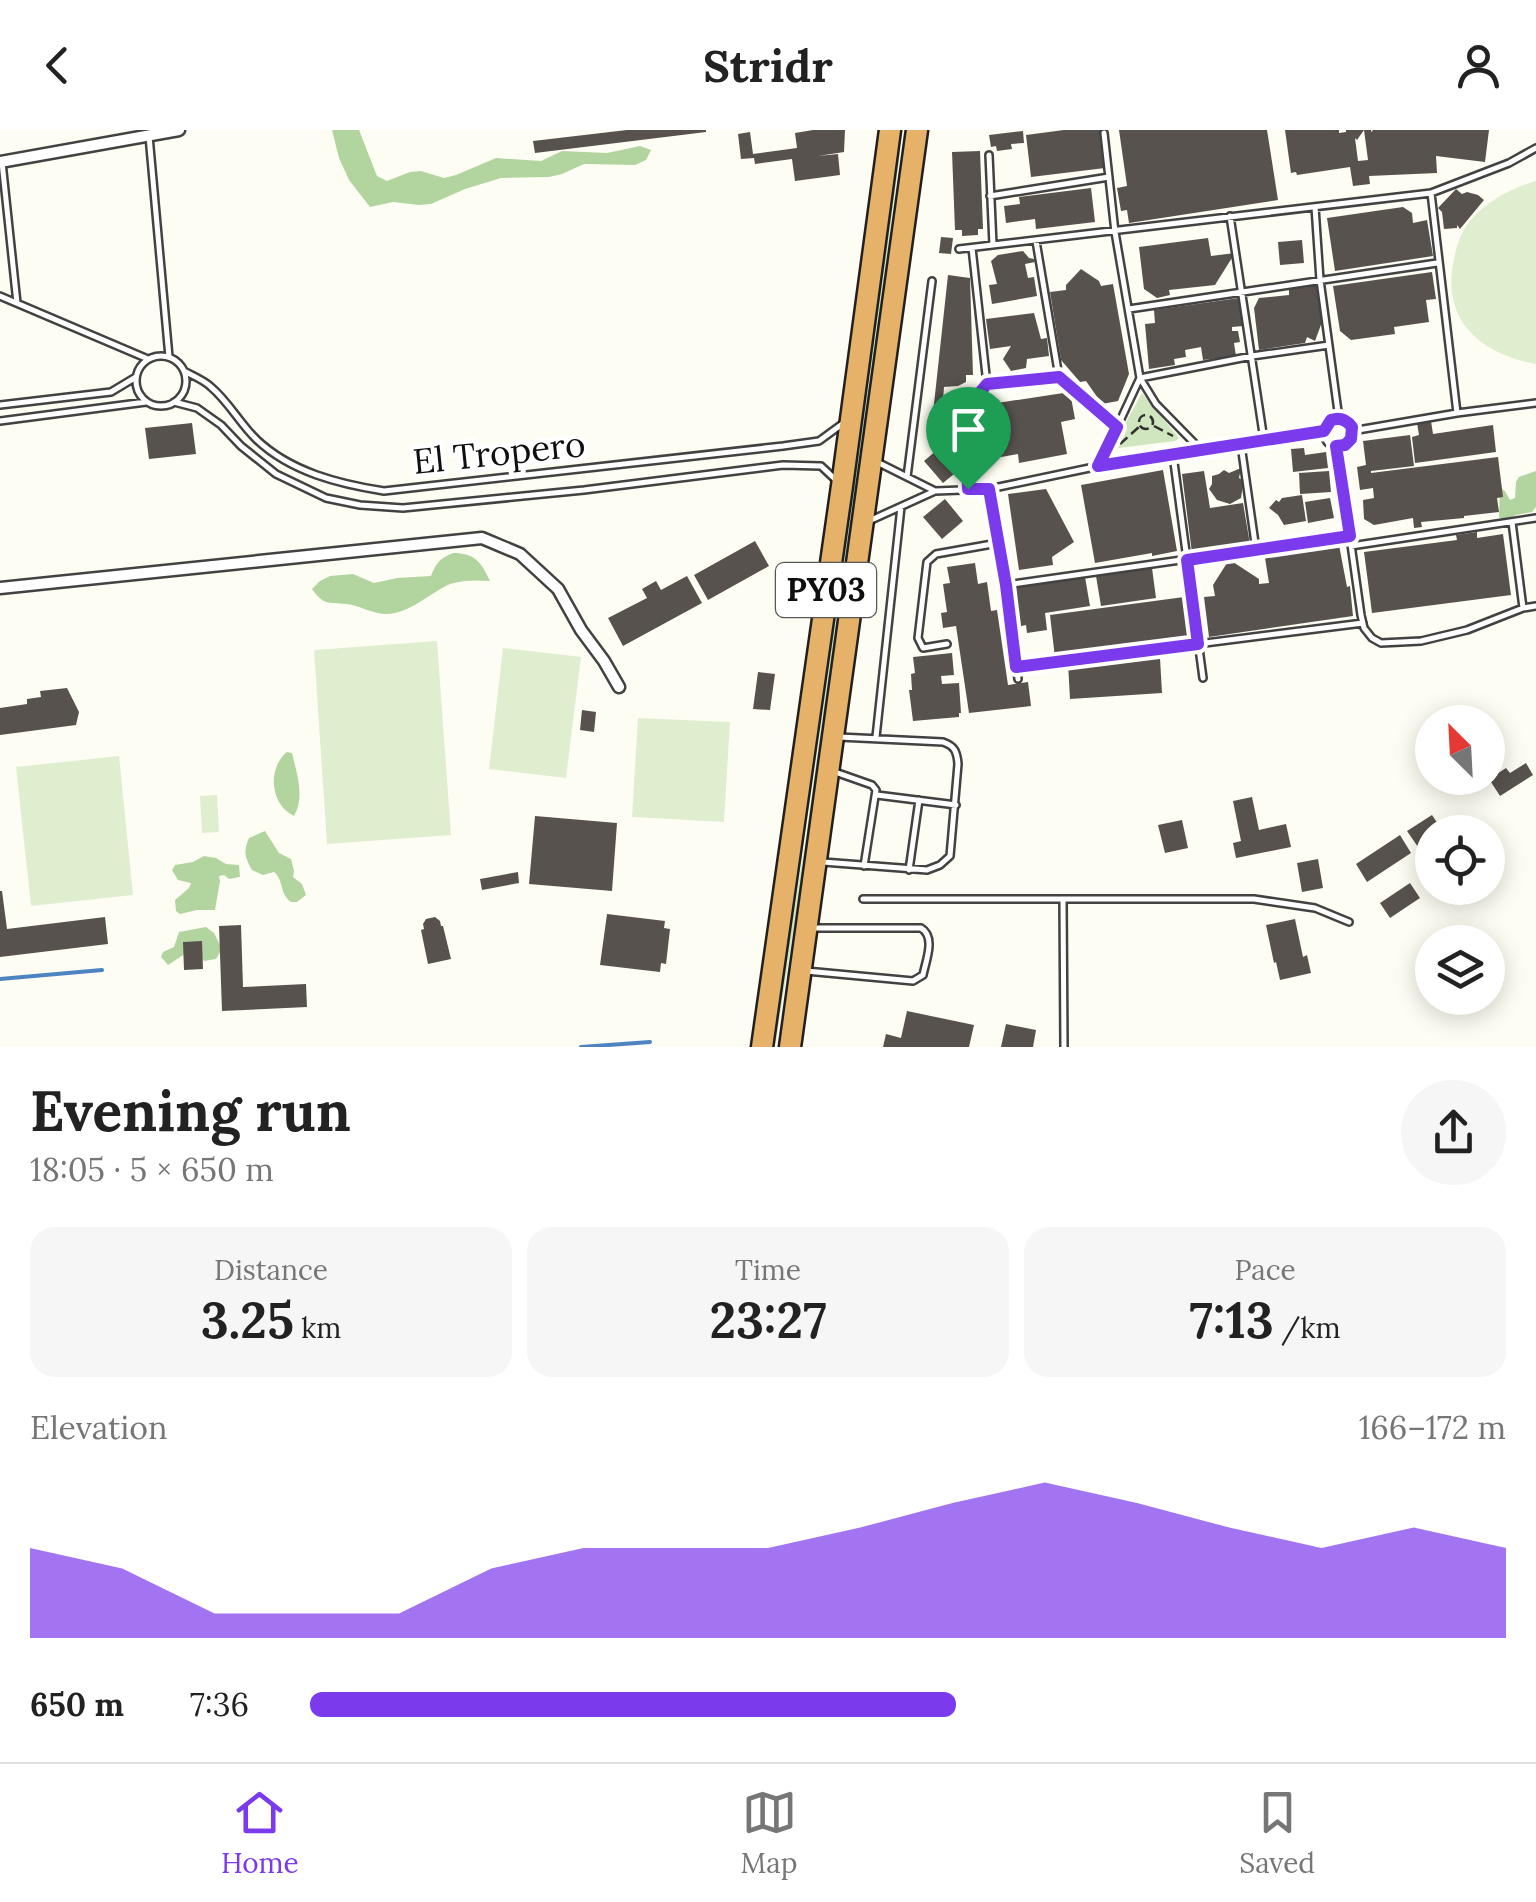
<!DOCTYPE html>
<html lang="en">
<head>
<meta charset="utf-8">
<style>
  :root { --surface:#fff; --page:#f6f6f6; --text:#222; --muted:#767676; --line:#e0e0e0; --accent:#7c3aed }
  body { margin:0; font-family:Lora,serif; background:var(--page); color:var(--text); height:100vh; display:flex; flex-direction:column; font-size:38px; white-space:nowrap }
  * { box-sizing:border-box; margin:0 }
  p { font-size:32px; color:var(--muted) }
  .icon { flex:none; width:55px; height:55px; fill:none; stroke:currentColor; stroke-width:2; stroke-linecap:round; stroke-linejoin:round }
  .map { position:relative; height:917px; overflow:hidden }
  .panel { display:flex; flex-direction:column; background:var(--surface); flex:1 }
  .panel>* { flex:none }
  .needle { width:65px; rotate:336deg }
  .controls { position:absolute; left:1415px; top:575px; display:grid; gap:20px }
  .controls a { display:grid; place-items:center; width:90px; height:90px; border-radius:50%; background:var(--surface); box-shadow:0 5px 25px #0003; font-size:50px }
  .pin { position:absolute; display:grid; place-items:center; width:85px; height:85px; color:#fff; margin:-102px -42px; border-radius:50% 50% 50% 0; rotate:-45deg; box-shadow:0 0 10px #0007 }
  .pin .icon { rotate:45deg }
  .round { display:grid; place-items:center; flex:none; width:105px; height:105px; border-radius:52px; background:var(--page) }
  .overview { display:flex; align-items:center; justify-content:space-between; height:170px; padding:0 30px }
  h1 { font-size:55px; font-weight:800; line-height:75px }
  .stats { display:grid; grid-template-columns:repeat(3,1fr); gap:15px; height:170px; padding:10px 30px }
  .stats div { display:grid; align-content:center; border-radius:25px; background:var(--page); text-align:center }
  .stats b { font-size:50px; font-weight:800 }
  .stats small { font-size:28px; font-weight:400 }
  .stats p { font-size:28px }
  .chart { height:280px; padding:20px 30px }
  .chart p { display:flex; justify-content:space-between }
  .chart svg { width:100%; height:180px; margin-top:10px; fill:var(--accent); opacity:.7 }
  ul { padding:0 30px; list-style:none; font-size:32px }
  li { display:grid; grid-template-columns:160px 120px 1fr; align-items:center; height:75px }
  li i { height:25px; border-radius:12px; background:var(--accent) }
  header { display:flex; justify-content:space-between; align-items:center; height:130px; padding:0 30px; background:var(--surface); font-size:45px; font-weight:800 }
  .tabs { display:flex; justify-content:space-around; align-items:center; height:140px; border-top:2px solid var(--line); background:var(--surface); font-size:28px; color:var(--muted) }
  .tabs a { display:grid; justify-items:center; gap:5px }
  .tabs .current { color:var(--accent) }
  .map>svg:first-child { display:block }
  .green { fill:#cfe6bf }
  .forest { fill:#b2d5a0 }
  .pitch { fill:#e0eed0 }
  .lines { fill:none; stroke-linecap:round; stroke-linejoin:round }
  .stream { stroke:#4b84c0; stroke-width:4 }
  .building { fill:#57524d; fill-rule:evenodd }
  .lane-casing { stroke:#424242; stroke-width:10 }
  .street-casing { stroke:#424242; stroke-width:15 }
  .highway-casing { stroke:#202020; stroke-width:25 }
  .path { stroke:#313131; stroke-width:2.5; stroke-dasharray:10 5; stroke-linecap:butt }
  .lane { stroke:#fff; stroke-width:5 }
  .street { stroke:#fff; stroke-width:10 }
  .highway { stroke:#e6b169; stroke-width:20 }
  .route-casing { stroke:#fff; stroke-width:20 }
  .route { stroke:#7c3aed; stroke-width:12 }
  .labels { text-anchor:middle; stroke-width:10; stroke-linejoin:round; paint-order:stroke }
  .shield { fill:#fff; stroke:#575757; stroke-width:2.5 }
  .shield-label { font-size:32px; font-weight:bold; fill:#0f0f0f }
  .street-label { font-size:35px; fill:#0f0f0f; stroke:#fff }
</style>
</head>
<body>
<header><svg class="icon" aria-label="back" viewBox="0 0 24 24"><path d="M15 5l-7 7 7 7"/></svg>Stridr<svg class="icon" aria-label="person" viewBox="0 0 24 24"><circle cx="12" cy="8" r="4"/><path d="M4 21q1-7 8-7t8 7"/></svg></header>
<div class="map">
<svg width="1536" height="917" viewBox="0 0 1536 917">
  <rect width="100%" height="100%" fill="#fefdf3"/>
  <path class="green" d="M898,21L900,23C862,321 823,620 775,917H772L806,707Z
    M1142,263L1179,308L1175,311L1118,318L1115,312Z"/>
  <path class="forest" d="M332,0H359L377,46L387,51L410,42L421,41L444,48L456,45L496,28L541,31L562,21L607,23L640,16L651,20L646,30L635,35L584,34L562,44L549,47L501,48L465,59L431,74L419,75L393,72L370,77L349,50L339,28Z
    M1536,341V377L1532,382L1516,385L1504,391L1499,387L1500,358L1505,361L1510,370L1515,368L1516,352L1519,347Z
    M453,423C475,423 481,432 490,451C477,450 462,450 450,454C430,463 408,485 385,484C372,484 359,475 346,474C328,472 324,476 312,459L320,451L330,446L353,444L374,453L397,448L431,446C436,433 440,428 453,423Z
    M287,622L292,623C297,644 305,667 294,686C270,675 267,638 287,622Z
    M265,701L279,723L291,729L294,741L293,747L302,754L306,765L297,772H291C279,763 284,750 274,742L263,745L252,740C245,727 243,722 249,708Z
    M204,726L216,728L226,734L239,735L240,747L229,749L224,745L219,746L220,751L215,780H197L180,784L176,781L175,770L189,758L191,753L178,750L172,740L175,735L193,732Z
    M206,797L214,803L222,819L216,829L204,831L201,827L188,822L168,835L161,827L163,822L174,817L179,802Z"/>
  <path class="pitch" d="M1536,51V234C1483,225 1442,192 1453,134C1456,118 1460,103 1470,91C1486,71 1512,58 1536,51Z
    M437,511L451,705L327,714L314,520Z
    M503,518L581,527L566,648L489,639Z
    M638,588L730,592L724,692L632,687Z
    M119,626L133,765L31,776L16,637Z
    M217,665L219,702L202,703L200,666Z"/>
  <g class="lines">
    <path class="stream" d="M0,849L102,840
      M581,917L650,912"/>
  </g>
  <path class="building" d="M627,0H706V2L535,23L533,11Z
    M813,0H845L844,22L818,26L838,24L840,45L795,51L792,29L755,34L754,28L741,29L738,4L750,2L753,24L797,18L795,3Z
    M1064,0H1101L1105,38L1031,47L1026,5Z
    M1119,0H1267L1278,70L1129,93L1127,80L1121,81L1117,58L1127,56Z
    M1285,0H1339V3L1346,2V0H1371V2L1373,0H1489L1485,32L1436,26L1437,43L1369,46L1370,54L1353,56L1350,37L1297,45L1296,42L1291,43ZM1364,0L1368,30L1358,31L1355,8L1357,10Z
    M1023,1L1024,13L1011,14L1012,19L997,21L996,16L991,17L989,5Z
    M980,21L983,99H978V105L962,106V100H955L952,22Z
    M1091,58L1095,92L1036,99L1035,89L1006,93L1004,76L1020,74L1019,67Z
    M1456,59L1462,64L1467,62L1478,65L1484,70L1460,99L1457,95V98L1444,99L1442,82L1438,78Z
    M1403,77L1412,83L1413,93L1427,90L1433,126L1335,141L1327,88Z
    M941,107L953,108L951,124L939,123Z
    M1208,108L1211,126L1235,123L1215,155L1169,160L1170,165L1157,168L1144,159L1139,117Z
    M1302,110L1304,133L1280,135L1278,112Z
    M1023,121L1029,128L1034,129L1035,132L1025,134L1028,148L1034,147L1037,166L992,174L989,155L997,154L991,131L998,125Z
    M1081,139L1099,151L1101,156L1113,154L1129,244L1118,271L1102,274L1086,251L1080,252L1061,230L1050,162L1066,160V155Z
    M1432,142L1436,169L1426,170L1429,192L1394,197L1395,204L1351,210L1340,201L1333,156Z
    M948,145L970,148L973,245H966V252L958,256L944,257L942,283H933Z
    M1317,156L1322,192L1315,211L1307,207L1305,213L1259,220L1254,178L1259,168L1289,165V159Z
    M1239,168L1243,196L1232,197V201H1238L1240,212L1234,213L1236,226L1203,230L1201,217L1185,220L1186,227L1174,229L1175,235L1149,239L1145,194L1155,193L1154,180Z
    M1034,183L1041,209L1047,208L1049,226L1027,229L1026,238L1011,241L1003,229L1011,216L990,219L986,189Z
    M1070,262L1075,289L1061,292L1067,324L1019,333L1018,324L990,329L985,304L997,301L994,283L999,282L997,273Z
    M937,291L950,306L943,312L944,314L946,313L965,335L943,353L924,331L937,320L930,312L937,306L929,297Z
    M1431,291L1433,304L1493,295L1496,322L1415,333L1412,307L1419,305L1417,293Z
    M192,293L196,324L149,329L145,298Z
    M1410,305L1414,336L1371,341V343L1498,327L1503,367L1497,368L1499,382L1464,386V388L1421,392L1422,397L1414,398L1413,388L1374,395L1364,389L1363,370L1374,368L1373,358L1360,360L1357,337L1366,335L1363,311Z
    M1304,318L1305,325L1326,322L1328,338L1293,342L1291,319Z
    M1241,338L1239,348L1243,350V355L1241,368L1230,374L1217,370L1209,359L1212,354V346L1219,344L1224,340L1229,343Z
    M1163,340L1177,421L1152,426V423L1095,433L1081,355Z
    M1204,341L1210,378L1243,373L1250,414L1192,423L1182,344Z
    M1329,341L1331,362L1300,364L1299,343Z
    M1046,359L1074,412L1052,427L1053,435L1019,440L1008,364Z
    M1302,365L1306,391L1284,395L1278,385L1269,378L1276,370L1279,372L1282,368Z
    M1330,368L1334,388L1308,393L1305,372Z
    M945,369L963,391L942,409L923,387Z
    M1477,402V408L1503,404L1511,465L1372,483L1364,422L1457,410L1456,405Z
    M755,411L769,436L708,470L694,445Z
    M1339,415L1347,457L1350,456L1353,486L1209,507L1204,467L1215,466L1213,455L1227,433L1233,432L1259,449V454L1269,453L1265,428L1289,424L1288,420L1307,417L1308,420Z
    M975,433L978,454L987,452L991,481L997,480L1008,555L1028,552L1031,576L969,583L956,496L943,498L941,483L947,482L943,454L950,453L947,437Z
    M1152,438L1156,468L1101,476L1096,446Z
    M687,446L702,473L623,516L608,488L647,468L642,459L656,451L661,460Z
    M1085,447L1090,476L1045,483L1047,500L1027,503L1026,495L1017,497L1011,458Z
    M1184,467L1190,511L1055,528L1050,485Z
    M952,523L954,545L941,546L942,554L959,553L961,583H959V587L913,591L909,560H912L911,544L915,543L913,527Z
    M1160,528L1162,563L1070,569L1068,533Z
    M758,542L775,544L770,580L753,579Z
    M67,558L79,582L76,595L0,605V578L27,574V569L41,567L40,561Z
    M582,580L596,582L594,602L580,600Z
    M1526,633L1533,645L1500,666L1489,649L1506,638L1510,643Z
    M1252,667L1259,700L1286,694L1291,717L1236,728L1233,713L1241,711L1233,671Z
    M1432,685L1442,700L1432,702V707L1418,717L1407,701Z
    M535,686L617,693L612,761L529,754Z
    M1182,690L1188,718L1165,723L1158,695Z
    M1400,705L1411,723L1367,752L1356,734Z
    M1318,729L1323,758L1302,762L1297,733Z
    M518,742L519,753L482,760L480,749Z
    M1410,753L1420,768L1390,788L1380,773Z
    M0,761H2L7,799L105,787L108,814L0,827Z
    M607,784L665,791L664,798L670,799L666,834L661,833L660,842L600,835Z
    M435,787L440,791L441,796H443L451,829L428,834L421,800L424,799L423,794L426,789Z
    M1295,789L1303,827L1307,825L1311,843L1280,850L1276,832L1274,833L1266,795Z
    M241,795L243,857L306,854L307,877L222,881L219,796Z
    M202,811L203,839L184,840L183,812Z
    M1456,868H1474L1478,873L1461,885L1451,871Z
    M907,881L974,895L969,917H883L886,904L901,908Z
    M1006,894L1036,900L1033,917H1001Z"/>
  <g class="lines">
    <g class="lane-casing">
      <path id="lane" d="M1104,3L1115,102L1140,248L1156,274L1202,321
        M149,6L169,227
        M989,25L993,115
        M2,32L17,173
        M1431,63L1457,283
        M990,66L1109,47
        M1315,77L1320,150L1339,289
        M1230,86L1264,310
        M1036,111L1059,247L1117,297
        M972,118L987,254
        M959,119L1431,63L1509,33L1536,18
        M0,166L148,229
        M1129,179L1437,133
        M136 251a25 25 0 1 1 50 0a25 25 0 1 1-50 0Z
        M184,241C193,246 204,250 211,257C229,272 240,294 257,310C291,342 339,354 384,361L783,316L819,311L845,292
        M1140,248L1252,226L1329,215
        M174,272L197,278L221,295L241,316L276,344L326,368L360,375L403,378L584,360L783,335L821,336L837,351
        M0,275L111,262L136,247
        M1324 303a14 14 0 1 1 28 0a14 14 0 1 1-28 0Z
        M0,291L146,272
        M1352,301L1457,283L1536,273
        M1241,315L1256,420
        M1337,316L1361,485L1364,498L1372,508L1381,513L1421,511L1467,500L1523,478L1536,476
        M1173,325L1203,548
        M875,331L935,361
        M1099,336L1140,248
        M907,347L932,151
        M969,359C967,333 958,297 971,274C975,267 981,260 987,254L1059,247
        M989,359L1006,455L1018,549
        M869,391L935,361L989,359L1099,336L1325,301
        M1512,392L1523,478
        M1351,416L1536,388
        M1006,455L1349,406
        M947,514L923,518L918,508L927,432L936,424L998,413
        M1017,537L1363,493
        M876,607L901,377
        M835,642L872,655L876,660L864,736
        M877,665L956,675
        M823,732L927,740L940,735L950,726L958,634C957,622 955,616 943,612L839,607
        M909,740L919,670
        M863,769H1254L1315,778L1349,792
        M1063,770L1064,917
        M806,841L913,851L923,845C926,830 936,807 921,798H814"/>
    </g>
    <g class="street-casing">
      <path id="street" d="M0,32L179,0
        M0,458L482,408L520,424L558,459L581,500L604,531L619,557"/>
    </g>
    <g class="highway-casing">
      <path id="highway" d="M762,917L842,356L890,0
        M790,917L917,0"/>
    </g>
    <path class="path" d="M1139 292a7 7 0 1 1 14 0a7 7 0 1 1-14 0Z
      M1154,296L1173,306
      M1120,314L1140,296"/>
    <use href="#lane" class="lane"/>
    <use href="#street" class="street"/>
    <use href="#highway" class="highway"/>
  </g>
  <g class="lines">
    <g class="route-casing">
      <path id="route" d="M1059,247L1117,297L1098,336L1324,301L1331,290C1340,287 1347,290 1352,297L1351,309L1345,315L1336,316L1350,406L1187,430L1198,514L1016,537L1006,455L989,359H968L966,287L972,272L987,254Z"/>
    </g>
    <use href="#route" class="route"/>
  </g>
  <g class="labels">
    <rect class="shield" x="776" y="433" width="100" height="54" rx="8"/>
    <g class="shield-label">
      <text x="826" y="471">PY03</text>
    </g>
    <g class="street-label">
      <text transform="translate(499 323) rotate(-6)" y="12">El Tropero</text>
    </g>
  </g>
</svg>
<div class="controls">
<a><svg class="needle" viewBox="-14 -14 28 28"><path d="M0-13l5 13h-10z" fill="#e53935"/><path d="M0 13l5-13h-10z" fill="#767676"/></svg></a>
<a><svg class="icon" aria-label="locate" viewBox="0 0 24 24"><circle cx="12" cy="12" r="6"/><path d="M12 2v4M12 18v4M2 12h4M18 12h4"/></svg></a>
<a><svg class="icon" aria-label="layers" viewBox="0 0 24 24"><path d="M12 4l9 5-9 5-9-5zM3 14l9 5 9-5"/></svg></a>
</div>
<div class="pin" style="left:968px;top:359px;background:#1e9e55"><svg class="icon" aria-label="arrive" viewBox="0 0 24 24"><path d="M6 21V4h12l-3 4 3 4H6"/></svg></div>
</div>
<section class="panel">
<div class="overview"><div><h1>Evening run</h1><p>18:05 · 5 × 650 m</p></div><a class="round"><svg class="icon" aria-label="share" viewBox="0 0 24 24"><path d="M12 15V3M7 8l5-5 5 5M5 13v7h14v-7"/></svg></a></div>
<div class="stats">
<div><p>Distance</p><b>3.25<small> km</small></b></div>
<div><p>Time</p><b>23:27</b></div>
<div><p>Pace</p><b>7:13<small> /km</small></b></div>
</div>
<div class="chart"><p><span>Elevation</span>166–172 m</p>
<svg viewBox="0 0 160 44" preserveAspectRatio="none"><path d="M0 44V22L10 27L20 38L30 38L40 38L50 27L60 22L70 22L80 22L90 17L100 11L110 6L120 11L130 17L140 22L150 17L160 22V44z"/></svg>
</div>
<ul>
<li><b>650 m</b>7:36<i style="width:54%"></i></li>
</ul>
</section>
<nav class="tabs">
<a class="current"><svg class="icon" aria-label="home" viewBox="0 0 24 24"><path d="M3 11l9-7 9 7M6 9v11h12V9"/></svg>Home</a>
<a><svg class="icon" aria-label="map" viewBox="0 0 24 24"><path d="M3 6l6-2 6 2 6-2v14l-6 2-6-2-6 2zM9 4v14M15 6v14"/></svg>Map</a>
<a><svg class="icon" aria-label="saved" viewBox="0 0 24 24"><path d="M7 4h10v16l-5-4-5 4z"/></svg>Saved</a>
</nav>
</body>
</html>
